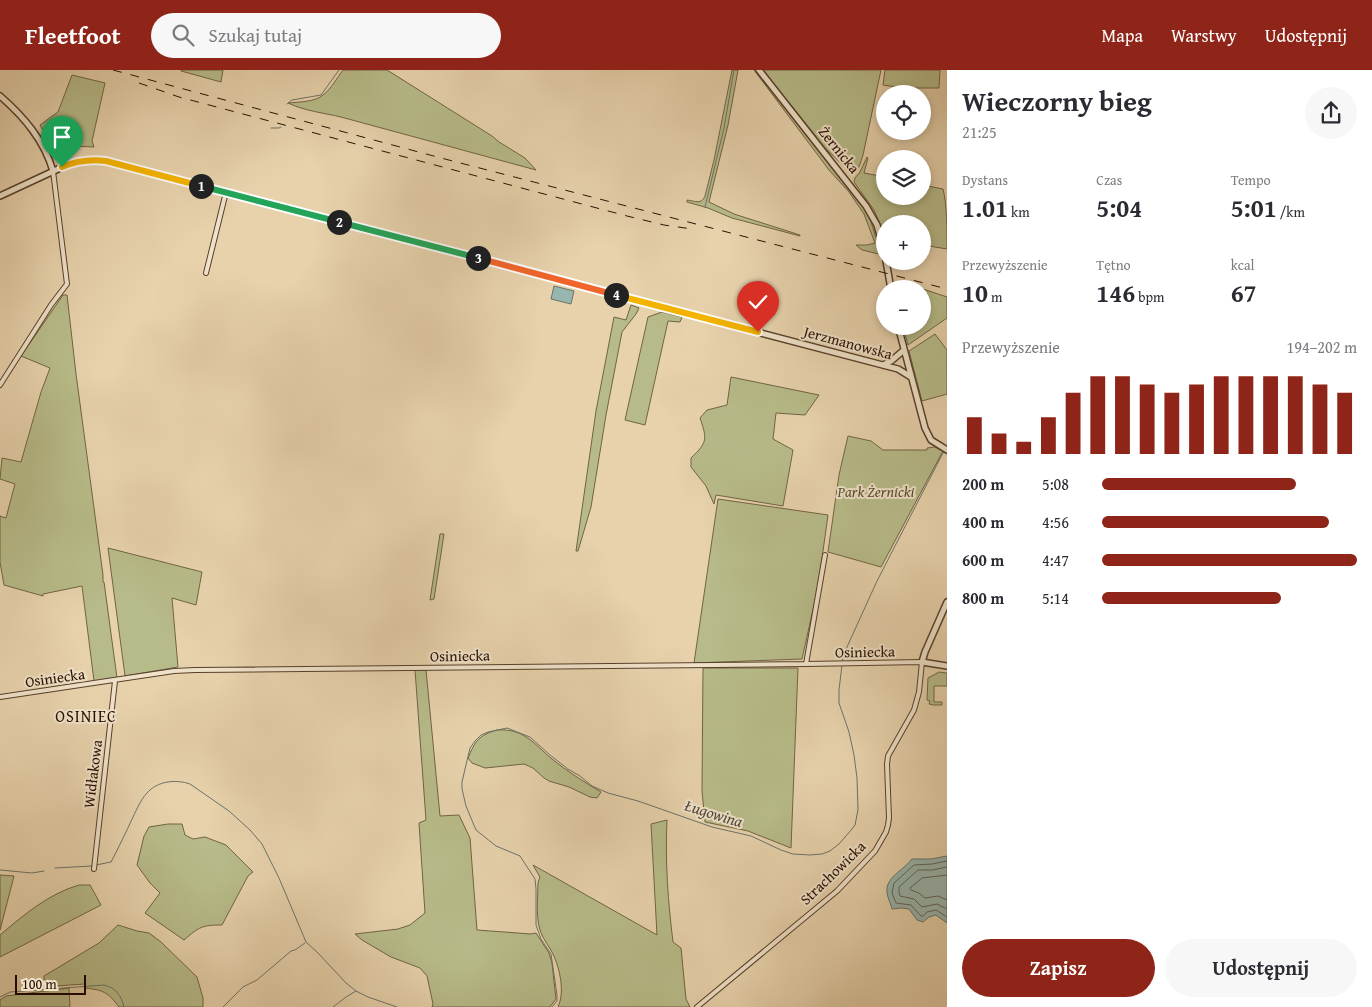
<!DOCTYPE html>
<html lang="pl">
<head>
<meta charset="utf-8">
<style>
  :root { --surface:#fff; --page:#f7f7f7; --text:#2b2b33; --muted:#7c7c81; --accent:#8f2418 }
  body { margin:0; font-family:"Gentium Book Plus",serif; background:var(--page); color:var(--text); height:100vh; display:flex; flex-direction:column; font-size:19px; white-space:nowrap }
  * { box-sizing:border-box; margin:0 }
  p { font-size:16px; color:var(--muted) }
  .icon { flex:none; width:28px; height:28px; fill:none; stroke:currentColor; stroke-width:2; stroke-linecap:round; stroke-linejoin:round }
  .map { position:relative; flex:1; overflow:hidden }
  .details { display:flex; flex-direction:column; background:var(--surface); width:425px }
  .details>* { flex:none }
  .tools { position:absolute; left:876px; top:15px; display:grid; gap:10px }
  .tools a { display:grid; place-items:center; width:55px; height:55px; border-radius:50%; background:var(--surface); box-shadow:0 2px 8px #0003; font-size:25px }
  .scale { position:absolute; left:15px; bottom:12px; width:71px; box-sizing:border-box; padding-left:5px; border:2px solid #290e00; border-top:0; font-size:14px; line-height:18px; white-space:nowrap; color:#290e00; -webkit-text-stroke:4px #efe2c9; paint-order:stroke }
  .pin { position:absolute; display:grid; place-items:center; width:42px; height:42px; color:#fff; margin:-51px -21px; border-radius:50% 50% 50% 0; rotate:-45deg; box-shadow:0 0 5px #0007 }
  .pin .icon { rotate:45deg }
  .km { position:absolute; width:25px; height:25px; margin:-12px; border-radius:50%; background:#222; color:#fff; font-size:14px; line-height:25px; text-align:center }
  .round { display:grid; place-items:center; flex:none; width:52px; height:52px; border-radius:26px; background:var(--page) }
  .overview { display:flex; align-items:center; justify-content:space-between; height:85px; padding:0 15px }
  h1 { font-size:28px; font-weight:700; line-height:38px }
  .stats { display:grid; grid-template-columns:repeat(3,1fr); gap:8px; height:85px; padding:5px 15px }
  .stats div { display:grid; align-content:center }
  .stats b { font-size:25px; font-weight:700 }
  .stats small { font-size:14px; font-weight:400 }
  .stats p { font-size:14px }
  .chart { height:140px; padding:10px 15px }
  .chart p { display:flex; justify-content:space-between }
  .chart svg { width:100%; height:90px; margin-top:5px; stroke:var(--accent); stroke-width:6 }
  .cta { display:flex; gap:10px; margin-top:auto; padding:10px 15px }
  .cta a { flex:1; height:58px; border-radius:30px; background:var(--accent); color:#fff; font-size:20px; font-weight:700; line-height:58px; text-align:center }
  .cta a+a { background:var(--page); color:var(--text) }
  ul { padding:0 15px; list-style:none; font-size:16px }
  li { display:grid; grid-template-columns:80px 60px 1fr; align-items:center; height:38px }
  li i { height:12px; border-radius:6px; background:var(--accent) }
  header { display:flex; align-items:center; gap:30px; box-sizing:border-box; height:70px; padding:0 25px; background:var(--accent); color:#fff }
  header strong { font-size:24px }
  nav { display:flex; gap:28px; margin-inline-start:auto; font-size:18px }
  .search { width:350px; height:45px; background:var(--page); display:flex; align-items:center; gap:12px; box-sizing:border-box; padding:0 18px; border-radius:28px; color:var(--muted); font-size:19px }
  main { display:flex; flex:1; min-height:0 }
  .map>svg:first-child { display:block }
  .green { fill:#b7bb89; stroke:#706444 }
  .water { fill:#97b6af; stroke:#6b7369 }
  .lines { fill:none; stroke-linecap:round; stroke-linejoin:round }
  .shore { stroke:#606258; stroke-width:1 }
  .stream { stroke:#6b7369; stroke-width:1 }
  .minor-casing { stroke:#583f2b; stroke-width:6 }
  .tertiary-casing { stroke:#583f2b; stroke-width:8 }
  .minor { stroke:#efe2c9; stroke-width:4 }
  .tertiary { stroke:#efe2c9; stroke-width:5 }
  .rail { stroke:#290e00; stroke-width:1; stroke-dasharray:9 9; stroke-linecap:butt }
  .split-1-casing { stroke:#fff; stroke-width:10 }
  .split-2-casing { stroke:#fff; stroke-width:10 }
  .split-3-casing { stroke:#fff; stroke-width:10 }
  .split-4-casing { stroke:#fff; stroke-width:10 }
  .split-5-casing { stroke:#fff; stroke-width:10 }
  .split-1 { stroke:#f5b400; stroke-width:6 }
  .split-2 { stroke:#22a559; stroke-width:6 }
  .split-3 { stroke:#22a559; stroke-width:6 }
  .split-4 { stroke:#f0652b; stroke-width:6 }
  .split-5 { stroke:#f5b400; stroke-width:6 }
  .labels { text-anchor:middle; stroke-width:4; stroke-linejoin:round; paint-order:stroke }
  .street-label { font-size:15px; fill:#290e00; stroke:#efe2c9 }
  .park-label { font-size:15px; font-style:italic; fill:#5b4b30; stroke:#efe2c9 }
  .neighbourhood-label { font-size:16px; letter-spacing:1px; fill:#290e00; stroke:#efe2c9 }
  .water-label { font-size:16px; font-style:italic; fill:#50493d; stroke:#efe2c9 }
</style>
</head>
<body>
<header>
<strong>Fleetfoot</strong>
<div class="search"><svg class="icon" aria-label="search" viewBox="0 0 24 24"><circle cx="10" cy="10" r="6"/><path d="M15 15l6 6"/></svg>Szukaj tutaj</div>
<nav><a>Mapa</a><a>Warstwy</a><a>Udostępnij</a></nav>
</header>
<main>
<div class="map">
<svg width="947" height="937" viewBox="0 0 947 937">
  <rect width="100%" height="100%" fill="#e7d2ac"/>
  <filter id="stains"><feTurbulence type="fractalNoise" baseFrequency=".004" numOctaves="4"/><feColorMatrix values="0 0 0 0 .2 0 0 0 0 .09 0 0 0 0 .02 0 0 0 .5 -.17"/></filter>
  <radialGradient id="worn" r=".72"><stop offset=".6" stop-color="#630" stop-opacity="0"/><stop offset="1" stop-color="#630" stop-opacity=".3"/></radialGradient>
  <path class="green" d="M181,0H223L221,12L181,1Z
    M343,0H387L492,66L499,72L525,88L536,100L341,47C324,43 305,41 288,33C299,32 315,32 323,25C331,19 337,8 343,0Z
    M732,0H738L728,55L709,132L734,144L800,165V166L732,148L708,138L687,132V130C696,131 701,135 705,126L714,90Z
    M754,0H756L758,3L860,131L872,150L871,152L881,183L879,184L862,180L856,175H867L875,173L864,144L849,122L829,100Z
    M763,0H881L863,85L859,97L854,98L847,99L826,79Z
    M885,0H940L939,18H903L883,15Z
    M72,5L105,13L92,71L94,77L51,75L40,55L58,42Z
    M867,87L868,88L864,103L885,107V126H922L923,115L943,119C947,134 947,162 947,179L923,175L922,154H885V165L874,140L854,112L855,108L860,102Z
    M923,219L947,227V248L908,275L903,256H922Z
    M63,225H67L76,304L103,505V512H104L117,608L94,611L82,516L43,524V526L4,515L0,492V446L6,448L15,414L0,409L2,388L21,392L41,322L50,298L21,286Z
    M631,235L639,238L636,244L622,262L606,345L591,437L578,481H576L596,341L614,247L626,250Z
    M662,242L682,247L680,252L668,251L645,355L625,350L648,247Z
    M935,264L947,280V324L922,331L909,281Z
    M731,307L819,325L805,345L776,343L773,369L793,380L783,436L716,425L714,434L706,416L691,397V388C708,372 707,369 700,348L707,340L727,335Z
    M848,366L871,371L883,380H927V378L935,377L943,381L881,497L828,482L839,405Z
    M718,429L828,445L818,517L802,589L694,593Z
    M440,464H444L434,529L430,530Z
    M108,478L202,502L196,535L172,528L178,597L125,606Z
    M703,598H798L791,778L748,761L705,752L702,721Z
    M415,600H426L440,746L459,745L470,768L477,860L531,864L536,863L549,883L552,893L556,929L550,937H432L433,934L427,906L420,898L391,887L362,870L355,864L398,859L410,855L425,843L419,753L426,750Z
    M939,602L947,603V616H934V632H942V635H933L929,634L930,631L927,630L928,608Z
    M497,660C524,658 534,674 552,689C567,701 584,712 601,722L597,728L590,727L569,717L549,711L544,708L533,698L524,694L485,698L472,693L468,688C475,671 479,665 497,660Z
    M667,750C665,791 668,832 673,872L681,878L686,929L690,937H558C565,922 560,899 553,884C548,874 541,867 539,856C536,843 538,827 538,813L540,807L533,795L657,865L651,754Z
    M168,754H182L185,765L193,769L205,767L226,775L253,802L248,806L222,855C202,855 199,857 184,870L145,843L160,823L150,813L137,795L144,766L149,757Z
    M0,805L14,806L0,860Z
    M79,815H90L101,835L0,887V865C24,845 48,824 79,815Z
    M118,855L137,861L149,863L161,872L197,907L203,928V937H119C108,922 103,920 85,918V914L55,916L44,910V906L99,873Z
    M69,918L70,937H0V930L6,926Z"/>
  <path class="water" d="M554,216L574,221L571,234L551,229Z
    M947,786V853L936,845L929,847L923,852L917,850L909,839L902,838L892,839C891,834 888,829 887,823C885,807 903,801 912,789H931Z"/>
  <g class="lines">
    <path class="shore" d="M947,791L932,794L914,795L894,813L892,823L896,833L911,835L921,846H923L927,842L936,840L947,847
      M947,797L932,800H918L899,817V822L900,826L914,829L922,837L937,834L947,839
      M947,805L922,808L910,818L911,820L919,823L925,828L938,826L947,830"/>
    <path class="stream" d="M287,34L292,30L321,25L339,0
      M271,58H279L281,57
      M705,137L724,58L734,0
      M842,591L847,577L877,511L944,381
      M96,795L111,792C119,777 126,762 133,747C137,739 141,729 147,723C157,711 176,709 190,714L229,741L250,760L262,774L279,808L306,872L318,883L346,913L356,921
      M55,798L92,796
      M0,800L32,803L44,801
      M0,927L10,922L104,915C116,918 121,925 124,937
      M223,937L243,917L257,910L291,881L295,880L305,873
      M333,937L346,927L356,921L368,927L397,937
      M552,937L557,931V925L551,884L541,869L536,855V819L535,809L520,786L496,776L476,760L466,736L462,719V712L470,678L475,671L481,665L488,662L507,658L530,667L550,685L568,699L580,706L592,716L608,723L638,731L712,757L751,766L781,780L793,784L810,785L822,784L830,781L839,774L852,759L855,755L858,740L857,708L854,685L849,662L839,633V620L842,595"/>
    <g class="minor-casing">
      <path id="minor" d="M206,203L226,122
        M0,315L51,235L67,214L53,101
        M806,594L825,485
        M0,627L174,601L195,600L806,594L922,592L919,622L914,640L888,686L887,694L889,748L888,755L886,762L875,781L837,821L697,937
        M94,799L115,611"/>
    </g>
    <g class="tertiary-casing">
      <path id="tertiary" d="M759,0L866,136L877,155L885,183
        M0,26C24,47 44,70 53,101
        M0,126L71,93L91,90L106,91L875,293L898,299L911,307
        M886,191L891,219
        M898,256L925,358L931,370L947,380
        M883,295L891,291L904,280
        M947,532L925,582L922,592L947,596"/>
    </g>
    <use href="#minor" class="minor"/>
    <use href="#tertiary" class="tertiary"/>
    <path class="rail" d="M113,0L441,88L947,219
      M139,13L179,27L627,146L664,155L692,159"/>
  </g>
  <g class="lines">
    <g class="split-1-casing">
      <path id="split-1" d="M62,97C76,91 90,89 106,91L201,116"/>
    </g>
    <g class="split-2-casing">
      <path id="split-2" d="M201,116L339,152"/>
    </g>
    <g class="split-3-casing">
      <path id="split-3" d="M339,152L478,188"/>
    </g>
    <g class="split-4-casing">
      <path id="split-4" d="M478,188L616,225"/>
    </g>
    <g class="split-5-casing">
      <path id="split-5" d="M616,225L758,262"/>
    </g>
    <use href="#split-1" class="split-1"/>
    <use href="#split-2" class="split-2"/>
    <use href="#split-3" class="split-3"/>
    <use href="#split-4" class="split-4"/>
    <use href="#split-5" class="split-5"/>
  </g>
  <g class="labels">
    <g class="street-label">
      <text transform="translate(839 80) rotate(51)" y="5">Żernicka</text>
      <text transform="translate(848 273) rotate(15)" y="5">Jerzmanowska</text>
      <text transform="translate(865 582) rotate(-1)" y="5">Osiniecka</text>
      <text transform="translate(460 586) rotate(-1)" y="5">Osiniecka</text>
      <text transform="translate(55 608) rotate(-8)" y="5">Osiniecka</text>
      <text transform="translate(93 704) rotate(-83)" y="5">Widłakowa</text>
      <text transform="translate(833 803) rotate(-44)" y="5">Strachowicka</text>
    </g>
    <g class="park-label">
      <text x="876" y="427">Park Żernicki</text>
    </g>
    <g class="neighbourhood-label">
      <text x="86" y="652">OSINIEC</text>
    </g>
    <g class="water-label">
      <text transform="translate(714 743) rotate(17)" y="6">Ługowina</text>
    </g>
  </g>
  <rect width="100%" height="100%" filter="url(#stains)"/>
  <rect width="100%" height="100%" fill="url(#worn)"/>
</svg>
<div class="tools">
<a><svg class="icon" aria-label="locate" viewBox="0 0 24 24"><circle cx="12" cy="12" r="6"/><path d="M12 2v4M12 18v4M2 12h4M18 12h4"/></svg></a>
<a><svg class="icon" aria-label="layers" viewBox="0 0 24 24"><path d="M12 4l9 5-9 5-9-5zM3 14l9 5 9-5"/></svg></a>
<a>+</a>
<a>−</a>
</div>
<div class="scale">100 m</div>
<div class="pin" style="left:62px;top:97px;background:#1e9e55"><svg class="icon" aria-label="arrive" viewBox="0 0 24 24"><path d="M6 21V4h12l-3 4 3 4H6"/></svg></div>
<div class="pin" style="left:758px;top:262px;background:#d93025"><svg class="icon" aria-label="check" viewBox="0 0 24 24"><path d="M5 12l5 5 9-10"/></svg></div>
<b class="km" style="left:201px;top:116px">1</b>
<b class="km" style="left:339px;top:152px">2</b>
<b class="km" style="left:478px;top:188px">3</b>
<b class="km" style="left:616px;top:225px">4</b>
</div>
<section class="details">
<div class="overview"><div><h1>Wieczorny bieg</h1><p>21:25</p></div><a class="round"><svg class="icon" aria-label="share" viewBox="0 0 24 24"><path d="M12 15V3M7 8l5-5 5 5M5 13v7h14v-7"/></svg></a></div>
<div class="stats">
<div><p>Dystans</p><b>1.01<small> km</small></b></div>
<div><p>Czas</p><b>5:04</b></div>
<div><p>Tempo</p><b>5:01<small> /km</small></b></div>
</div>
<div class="stats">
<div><p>Przewyższenie</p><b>10<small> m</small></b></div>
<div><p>Tętno</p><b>146<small> bpm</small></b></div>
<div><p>kcal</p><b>67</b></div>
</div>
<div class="chart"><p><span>Przewyższenie</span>194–202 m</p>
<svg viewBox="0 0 160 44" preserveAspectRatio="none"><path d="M5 44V26M15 44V34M25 44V38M35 44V26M45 44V14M55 44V6M65 44V6M75 44V10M85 44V14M95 44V10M105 44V6M115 44V6M125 44V6M135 44V6M145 44V10M155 44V14"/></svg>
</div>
<ul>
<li><b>200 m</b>5:08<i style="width:76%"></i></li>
<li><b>400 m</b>4:56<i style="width:89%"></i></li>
<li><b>600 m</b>4:47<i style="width:100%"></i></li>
<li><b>800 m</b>5:14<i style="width:70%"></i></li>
</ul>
<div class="cta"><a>Zapisz</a><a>Udostępnij</a></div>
</section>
</main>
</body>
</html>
